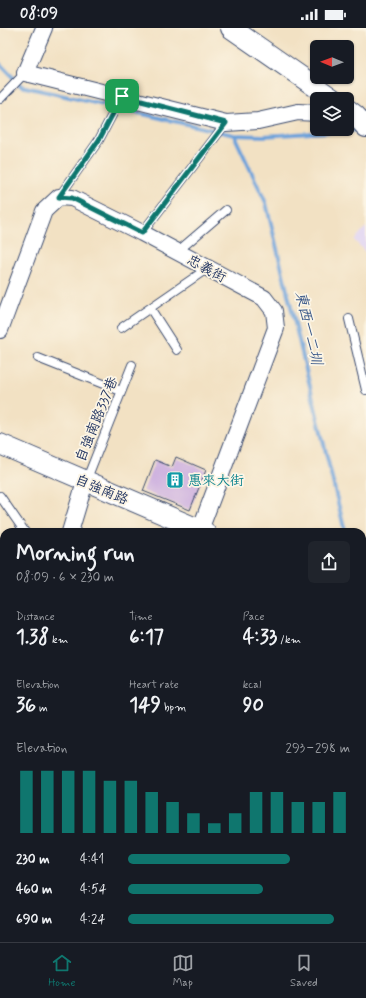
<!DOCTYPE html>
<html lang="en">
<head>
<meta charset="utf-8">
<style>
  :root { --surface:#171b24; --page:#20242c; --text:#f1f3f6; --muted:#9ea1a6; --line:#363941; --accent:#0f766e }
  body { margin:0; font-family:Mynerve,"LXGW WenKai TC",sans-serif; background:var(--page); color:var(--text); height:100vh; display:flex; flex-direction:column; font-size:15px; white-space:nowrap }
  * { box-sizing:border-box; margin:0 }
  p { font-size:13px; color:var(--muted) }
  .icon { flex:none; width:22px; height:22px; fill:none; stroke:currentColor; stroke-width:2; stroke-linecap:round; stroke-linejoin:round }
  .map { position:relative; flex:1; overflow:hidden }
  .details { position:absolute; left:0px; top:500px; width:366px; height:414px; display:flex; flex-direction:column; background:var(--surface); border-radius:12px 12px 0 0; box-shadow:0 1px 3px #0004 }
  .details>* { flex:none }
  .needle { width:26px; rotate:271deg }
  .tools { position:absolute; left:310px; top:12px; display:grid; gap:8px }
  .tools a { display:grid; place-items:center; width:44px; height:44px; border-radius:6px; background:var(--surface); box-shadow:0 1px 3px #0004; font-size:20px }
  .pin { position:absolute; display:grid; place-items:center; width:34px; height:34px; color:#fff; margin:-17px; border-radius:8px; box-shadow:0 2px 6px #0006 }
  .round { display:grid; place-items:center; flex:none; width:42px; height:42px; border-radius:6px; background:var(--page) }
  .summary { display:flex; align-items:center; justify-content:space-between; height:68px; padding:0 16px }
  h1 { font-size:22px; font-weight:800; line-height:30px }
  .figures { display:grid; grid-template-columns:repeat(3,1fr); gap:6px; height:68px; padding:4px 16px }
  .figures div { display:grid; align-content:center }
  .figures b { font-size:20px; font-weight:800 }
  .figures small { font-size:11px; font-weight:400 }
  .figures p { font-size:11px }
  .chart { height:112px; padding:8px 16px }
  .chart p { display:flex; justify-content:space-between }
  .chart svg { width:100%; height:72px; margin-top:4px; stroke:var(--accent); stroke-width:6 }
  ul { padding:0 16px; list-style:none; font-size:13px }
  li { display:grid; grid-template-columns:64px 48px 1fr; align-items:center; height:30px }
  li i { height:10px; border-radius:5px; background:var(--accent) }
  .status { display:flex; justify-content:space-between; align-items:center; height:28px; padding:0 20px; background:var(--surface); direction:ltr }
  .status svg { height:11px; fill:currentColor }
  .tabs { display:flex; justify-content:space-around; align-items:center; height:56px; border-top:1px solid var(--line); background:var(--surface); font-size:11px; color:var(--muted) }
  .tabs a { display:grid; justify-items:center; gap:2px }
  .tabs .active { color:var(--accent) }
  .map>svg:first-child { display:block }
  .built { fill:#e0d4f4 }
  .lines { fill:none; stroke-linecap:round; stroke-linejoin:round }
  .stream { stroke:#6da2da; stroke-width:4 }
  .building { fill:#ccafdf }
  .service-casing { stroke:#3b4a6d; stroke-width:10 }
  .minor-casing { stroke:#3b4a6d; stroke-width:18 }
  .tertiary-casing { stroke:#3b4a6d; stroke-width:22 }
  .service { stroke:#fff; stroke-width:8 }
  .minor { stroke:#fff; stroke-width:16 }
  .tertiary { stroke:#fff; stroke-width:20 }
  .route-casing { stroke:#fff; stroke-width:8 }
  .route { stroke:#0f766e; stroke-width:5 }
  .labels { text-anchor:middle; stroke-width:3.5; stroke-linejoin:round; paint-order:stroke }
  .street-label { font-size:14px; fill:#1b2f5e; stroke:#fcf5e5 }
  .culture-label { font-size:14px; fill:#0d838f; stroke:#fcf5e5; text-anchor:start }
  .water-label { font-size:15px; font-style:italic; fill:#385789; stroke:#fcf5e5 }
</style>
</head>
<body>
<div class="status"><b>08:09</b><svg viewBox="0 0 49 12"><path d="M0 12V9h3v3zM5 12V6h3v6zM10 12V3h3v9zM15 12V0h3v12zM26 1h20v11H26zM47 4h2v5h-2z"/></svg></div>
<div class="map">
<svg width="366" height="914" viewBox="0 0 366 914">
  <rect width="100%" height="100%" fill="#fcf5e5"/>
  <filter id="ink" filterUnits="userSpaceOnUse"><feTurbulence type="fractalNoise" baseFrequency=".025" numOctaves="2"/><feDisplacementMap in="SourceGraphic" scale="8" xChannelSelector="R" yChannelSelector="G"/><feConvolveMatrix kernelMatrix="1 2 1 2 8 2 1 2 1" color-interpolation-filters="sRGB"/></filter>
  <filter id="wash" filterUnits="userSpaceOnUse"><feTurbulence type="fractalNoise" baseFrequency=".012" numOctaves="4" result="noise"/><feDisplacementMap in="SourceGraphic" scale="16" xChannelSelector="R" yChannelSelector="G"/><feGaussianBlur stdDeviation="0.9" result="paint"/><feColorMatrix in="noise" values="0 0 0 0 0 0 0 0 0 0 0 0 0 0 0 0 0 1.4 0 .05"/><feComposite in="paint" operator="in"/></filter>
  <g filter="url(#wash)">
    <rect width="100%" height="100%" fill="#f2e1c3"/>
    <path class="built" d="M366,199V225L354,212Z"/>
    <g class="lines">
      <path class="stream" d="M0,36L21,58L234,107L263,108L360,102
        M234,107L266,175L345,504
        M363,584L366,595"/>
    </g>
    <g id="blocks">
      <path class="building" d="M176,429L206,442L190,482L143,463L155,432L172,439Z"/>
    </g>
  </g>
  <g filter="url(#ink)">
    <use href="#blocks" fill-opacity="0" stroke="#3b4a6d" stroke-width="1"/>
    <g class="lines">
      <g class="service-casing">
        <path id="service" d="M0,71L25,45
          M59,169L99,112L122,68
          M142,205L226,95
          M177,224L226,182
          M150,280L177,322
          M349,291L366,362
          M121,300L208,240
          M38,330L121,363
          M86,453L132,337
          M0,468L25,504
          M0,532L4,530
          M362,559L366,555
          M0,789L4,794
          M86,910L89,914"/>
      </g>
      <g class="minor-casing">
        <path id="minor" d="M44,0L25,45L226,95L258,93L298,84L317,85
          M0,302L44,183L59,169L72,170L142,205L264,270L274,283L276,300L200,502
          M70,504L85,454
          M0,613L4,614
          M362,709H366
          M0,856L4,857
          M178,910L192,914
          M9,914L10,910
          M203,914L204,910"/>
      </g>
      <g class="tertiary-casing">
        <path id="tertiary" d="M231,0L333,71
          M347,81L355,87L366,99
          M0,416L205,504
          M362,576L366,579"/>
      </g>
      <use href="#service" class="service"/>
      <use href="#minor" class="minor"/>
      <use href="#tertiary" class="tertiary"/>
    </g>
  </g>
  <g class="lines" filter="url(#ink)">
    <g class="route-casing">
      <path id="route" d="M122,68L226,95L142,205L72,170L59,169L99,112Z"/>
    </g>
    <use href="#route" class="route"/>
  </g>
  <defs>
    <g id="building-square" transform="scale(0.9)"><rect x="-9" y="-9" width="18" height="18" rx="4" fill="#0f9aa8" stroke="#fcf5e5"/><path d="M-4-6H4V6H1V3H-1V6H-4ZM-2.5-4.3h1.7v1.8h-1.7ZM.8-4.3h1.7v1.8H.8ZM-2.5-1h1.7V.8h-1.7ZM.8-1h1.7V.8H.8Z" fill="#fff"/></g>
  </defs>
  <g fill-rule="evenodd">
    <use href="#building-square" x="175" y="452"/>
  </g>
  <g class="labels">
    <g class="street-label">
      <text transform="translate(207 240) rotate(28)" y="5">忠義街</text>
      <text transform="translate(96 391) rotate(-68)" y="5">自強南路337巷</text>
      <text transform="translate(102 461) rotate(23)" y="5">自強南路</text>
    </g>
    <g class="culture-label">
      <text x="188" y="457">惠來大街</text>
    </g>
    <g class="water-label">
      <text transform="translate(309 300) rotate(77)" y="5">東西一二圳</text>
    </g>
  </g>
</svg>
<div class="tools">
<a><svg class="needle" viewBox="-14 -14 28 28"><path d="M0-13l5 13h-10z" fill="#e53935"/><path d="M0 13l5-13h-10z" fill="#9ea1a6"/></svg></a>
<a><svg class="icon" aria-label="layers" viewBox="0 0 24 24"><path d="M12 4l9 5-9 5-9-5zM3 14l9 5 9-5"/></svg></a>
</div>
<div class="pin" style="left:122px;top:68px;background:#1e9e55"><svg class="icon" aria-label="arrive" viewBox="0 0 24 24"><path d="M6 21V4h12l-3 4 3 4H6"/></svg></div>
<section class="details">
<div class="summary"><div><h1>Morning run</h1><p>08:09 · 6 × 230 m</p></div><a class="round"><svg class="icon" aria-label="share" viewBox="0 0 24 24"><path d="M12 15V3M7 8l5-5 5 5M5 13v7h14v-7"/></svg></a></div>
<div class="figures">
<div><p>Distance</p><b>1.38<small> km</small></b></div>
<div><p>Time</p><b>6:17</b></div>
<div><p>Pace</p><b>4:33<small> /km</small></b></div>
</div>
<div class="figures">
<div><p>Elevation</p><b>36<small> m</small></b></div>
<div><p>Heart rate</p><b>149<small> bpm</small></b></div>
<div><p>kcal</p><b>90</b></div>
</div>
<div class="chart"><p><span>Elevation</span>293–298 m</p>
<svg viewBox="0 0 160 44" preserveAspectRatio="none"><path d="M5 44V6M15 44V6M25 44V6M35 44V6M45 44V12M55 44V12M65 44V19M75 44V25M85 44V32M95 44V38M105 44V32M115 44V19M125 44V19M135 44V25M145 44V25M155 44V19"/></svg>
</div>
<ul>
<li><b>230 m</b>4:41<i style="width:73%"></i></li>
<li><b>460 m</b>4:54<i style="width:61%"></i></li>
<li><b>690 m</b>4:24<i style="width:93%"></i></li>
</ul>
</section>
</div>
<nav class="tabs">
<a class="active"><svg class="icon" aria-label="home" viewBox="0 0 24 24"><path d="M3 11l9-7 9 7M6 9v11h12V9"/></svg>Home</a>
<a><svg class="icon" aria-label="map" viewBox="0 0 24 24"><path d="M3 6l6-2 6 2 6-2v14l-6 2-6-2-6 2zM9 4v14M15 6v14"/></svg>Map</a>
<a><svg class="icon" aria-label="saved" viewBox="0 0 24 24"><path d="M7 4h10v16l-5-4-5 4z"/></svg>Saved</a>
</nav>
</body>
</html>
